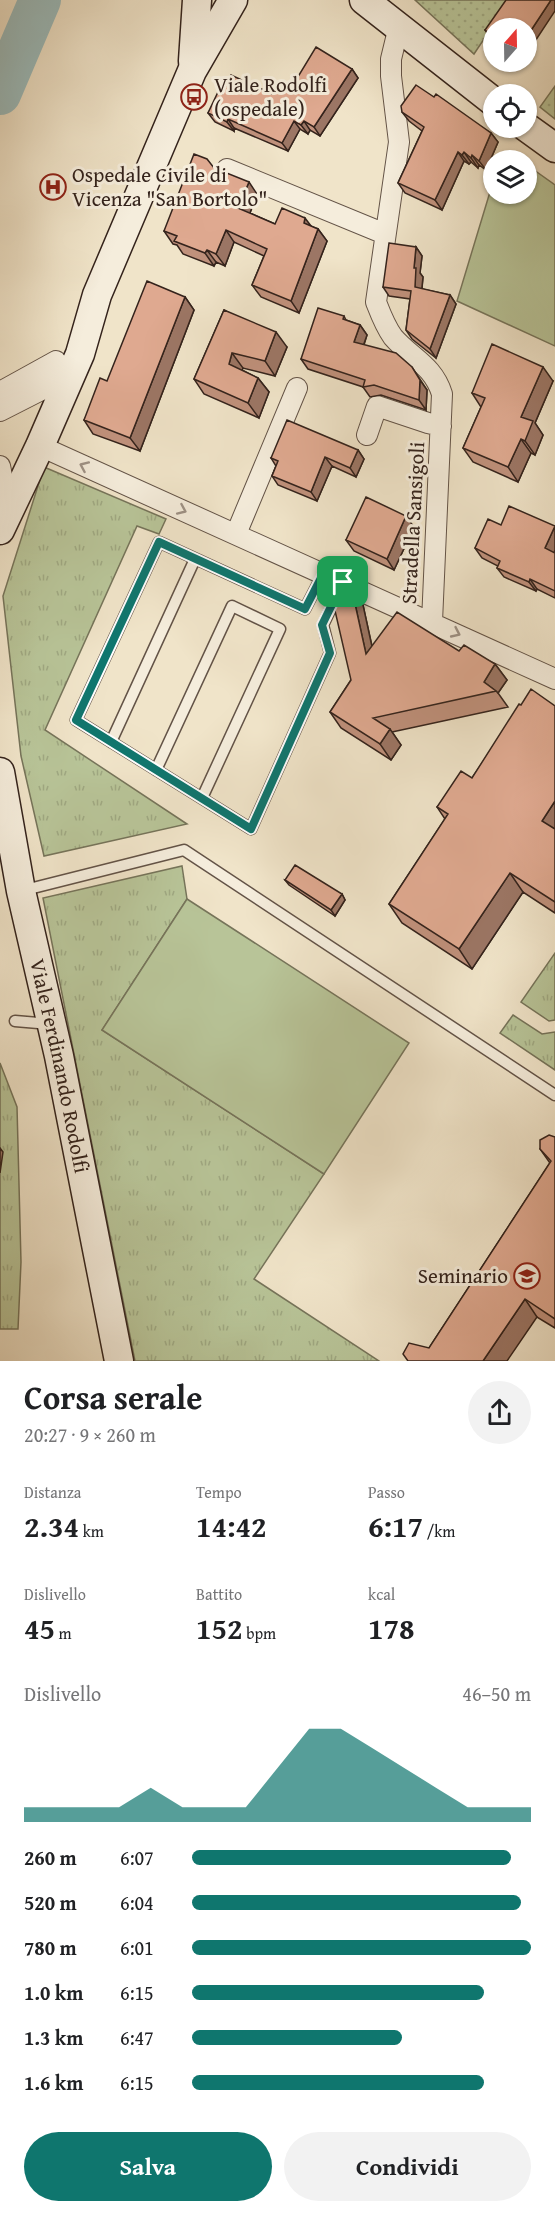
<!DOCTYPE html>
<html lang="it">
<head>
<meta charset="utf-8">
<style>
  :root { --surface:#fff; --page:#f2f2f2; --text:#202124; --muted:#757577; --accent:#0f766e }
  body { margin:0; font-family:"Gentium Book Plus",serif; background:var(--page); color:var(--text); height:100vh; display:flex; flex-direction:column; font-size:22px; white-space:nowrap }
  * { box-sizing:border-box; margin:0 }
  p { font-size:20px; color:var(--muted) }
  .icon { flex:none; width:33px; height:33px; fill:none; stroke:currentColor; stroke-width:2; stroke-linecap:round; stroke-linejoin:round }
  .map { position:relative; height:1361px; overflow:hidden }
  .side { display:flex; flex-direction:column; background:var(--surface); flex:1 }
  .side>* { flex:none }
  .needle { width:39px; rotate:20deg }
  .buttons { position:absolute; left:483px; top:18px; display:grid; gap:12px }
  .buttons a { display:grid; place-items:center; width:54px; height:54px; border-radius:50%; background:var(--surface); box-shadow:0 2px 4px #0004; font-size:30px }
  .pin { position:absolute; display:grid; place-items:center; width:51px; height:51px; color:#fff; margin:-26px; border-radius:12px; box-shadow:0 3px 9px #0006 }
  .round { display:grid; place-items:center; flex:none; width:63px; height:63px; border-radius:32px; background:var(--page) }
  .summary { display:flex; align-items:center; justify-content:space-between; height:102px; padding:0 24px }
  h1 { font-size:33px; font-weight:800; line-height:45px }
  .metrics { display:grid; grid-template-columns:repeat(3,1fr); gap:9px; height:102px; padding:6px 24px }
  .metrics div { display:grid; align-content:center }
  .metrics b { font-size:30px; font-weight:800 }
  .metrics small { font-size:16px; font-weight:400 }
  .metrics p { font-size:16px }
  .chart { height:168px; padding:12px 24px }
  .chart p { display:flex; justify-content:space-between }
  .chart svg { width:100%; height:108px; margin-top:6px; fill:var(--accent); opacity:.7 }
  .button { display:flex; gap:12px; margin-top:auto; padding:12px 24px }
  .button a { flex:1; height:69px; border-radius:36px; background:var(--accent); color:#fff; font-size:24px; font-weight:800; line-height:69px; text-align:center }
  .button a+a { background:var(--page); color:var(--text) }
  ul { padding:0 24px; list-style:none; font-size:20px }
  li { display:grid; grid-template-columns:96px 72px 1fr; align-items:center; height:45px }
  li i { height:15px; border-radius:8px; background:var(--accent) }
  .map>svg:first-child { display:block }
  .grass { fill:url(#grass-dots); stroke:#76745a; stroke-width:1.5 }
  .park { fill:url(#park-tufts); stroke:#76745a; stroke-width:1.5 }
  .garden { fill:#b8c498; stroke:#76745a; stroke-width:1.5 }
  .lines { fill:none; stroke-linecap:round; stroke-linejoin:round }
  .river { stroke:#9cbdbe; stroke-width:42 }
  .lane-casing { stroke:#635347; stroke-width:13 }
  .street-casing { stroke:#635347; stroke-width:22 }
  .secondary-casing { stroke:#34231c; stroke-width:31 }
  .lane { stroke:#f5eddc; stroke-width:10 }
  .street { stroke:#f5eddc; stroke-width:20 }
  .secondary { stroke:#f5eddc; stroke-width:28 }
  .wall { fill:#c0917c; stroke:#34231c; stroke-width:1.5 }
  .shaded-wall { fill:#9c7665; stroke:#34231c; stroke-width:1.5 }
  .building { fill:#dfa990; stroke:#34231c; stroke-width:1.5 }
  .oneway { stroke:#9e9286 }
  .route-casing { stroke:#fff; stroke-width:12 }
  .route { stroke:#0f766e; stroke-width:8 }
  .labels { text-anchor:middle; stroke-width:6; stroke-linejoin:round; paint-order:stroke }
  .poi-label { font-size:21px; fill:#34231c; stroke:#f5eddc; text-anchor:start }
  .street-label { font-size:21px; fill:#34231c; stroke:#f5eddc }
</style>
</head>
<body>
<div class="map">
<svg width="555" height="1361" viewBox="0 0 555 1361">
  <defs>
    <pattern id="grass-dots" width="8" height="8" patternUnits="userSpaceOnUse" patternTransform="scale(1.5)"><rect width="8" height="8" fill="#b8c498"/><path d="M2 2h.1M6 6h.1" fill="none" stroke="#9fa882" stroke-width="1.8" stroke-linecap="round"/></pattern>
    <pattern id="park-tufts" width="24" height="20" patternUnits="userSpaceOnUse" patternTransform="scale(1.5)"><rect width="24" height="20" fill="#b8c498"/><path d="M3 7l-1-3M5 7V3M7 7l1-3M15 17l-1-3M17 17v-4M19 17l1-3" fill="none" stroke="#9fa882"/></pattern>
  </defs>
  <rect width="100%" height="100%" fill="#f0e4c9"/>
  <filter id="stains"><feTurbulence type="fractalNoise" baseFrequency=".00333" numOctaves="4"/><feColorMatrix values="0 0 0 0 .2 0 0 0 0 .09 0 0 0 0 .02 0 0 0 .5 -.17"/></filter>
  <radialGradient id="worn" r=".72"><stop offset=".6" stop-color="#630" stop-opacity="0"/><stop offset="1" stop-color="#630" stop-opacity=".3"/></radialGradient>
  <path class="grass" d="M415,0H510L474,54Z
    M555,86V119L540,107Z"/>
  <path class="park" d="M44,467L166,519L159,534L137,526L45,730L187,824L44,856L21,756L3,596Z
    M182,866L187,899L102,1030L324,1174L254,1279L379,1361H135L43,898Z
    M555,953V1020L549,1021L521,1002Z
    M513,1015L542,1034L555,1032V1070L500,1033Z
    M0,1063L17,1107L21,1262L18,1329H0Z"/>
  <path class="garden" d="M527,165L555,185V346L457,301L493,182L494,194H526Z
    M187,899L409,1043L324,1174L102,1030Z"/>
  <g class="lines">
    <path class="river" d="M0,94L40,0"/>
    <g class="lane-casing">
      <path id="lane" d="M323,574L305,609L159,542L76,720L251,829L330,653L323,625L339,591
        M111,742L195,559
        M156,770L232,606L280,629L202,798
        M21,891L184,850L555,1095
        M15,1021L50,1024"/>
    </g>
    <g class="street-casing">
      <path id="street" d="M399,26L391,59V76L399,142L376,302C381,315 385,326 393,337C411,358 433,365 442,394L432,622
        M227,169L385,234
        M0,392L56,361
        M0,411L55,383L63,366
        M367,435L377,406L428,423L441,426
        M40,446L555,679
        M0,466L3,481L2,516
        M236,534L297,388"/>
    </g>
    <g class="secondary-casing">
      <g id="secondary">
        <path d="M364,0L494,102"/>
        <path d="M193,61L197,0"/>
        <path d="M526,127L555,148"/>
        <path d="M0,530L40,446L80,354L97,295L192,71L233,0"/>
        <path id="s1" d="M0,772L21,891L59,1056L119,1361"/>
      </g>
    </g>
    <use href="#lane" class="lane"/>
    <use href="#street" class="street"/>
    <use href="#secondary" class="secondary"/>
  </g>
  <path class="wall" d="M494,28V41L491,39L485,30Z
    M352,69L358,78L320,136L310,130L308,134L300,129L288,151L234,128V131L215,122L208,113L222,94H272L290,90Z
    M434,97L491,133L498,142L486,170L479,165L478,168L471,162L469,164L464,161L442,210L405,193L398,183L422,131L409,121L402,112Z
    M214,168L257,194L250,213L275,224L310,226L318,229L327,241L299,313L261,297L252,285L264,256L234,242L225,266L216,262L214,266L183,254L177,245L173,244L164,231Z
    M416,247L422,256L420,273L423,277L422,289L450,295L456,304L436,358L412,339L406,330L410,299L389,296L383,287Z
    M185,297L194,310L140,451L93,434L84,420L107,381Z
    M224,310L287,347L275,376L243,368L242,370L258,378L269,392L259,418L204,394L194,379Z
    M344,316L346,320L360,325L367,335L364,345L412,367L427,390L426,410L381,395L370,397L363,387L308,369L301,359Z
    M553,381L535,423L543,435L535,455L531,453L518,482L473,462L463,448L481,407L472,393Z
    M358,450L364,459L356,477L332,466L317,501L278,485L272,476L276,466L271,458Z
    M501,525L555,526V551L554,553H555V598L537,589L536,591L504,577L497,568L498,566L482,558L475,548Z
    M414,527L394,570L354,551L346,540Z
    M363,605L372,646L459,651L495,664L507,680L498,693L508,707L392,732L401,745L391,760L341,728L330,712L351,680Z
    M521,705L555,706V913L523,892L472,969L402,923L389,904L445,819L437,807L472,778Z
    M285,880L342,894L345,900L335,916L289,885Z
    M555,1137V1328L537,1317L429,1348L550,1163L540,1149Z"/>
  <path class="shaded-wall" d="M551,0H555V11L526,55V38Z
    M352,69L358,78L320,136L314,127Z
    M228,119L234,128V131L227,122Z
    M294,121L300,129L288,151L282,143Z
    M304,121L310,130L308,134L301,125Z
    M491,133L498,142L486,170L479,161Z
    M458,152L464,161L442,210L435,200Z
    M464,152L471,162L469,164L462,155Z
    M472,155L479,165L478,168L471,158Z
    M249,182L257,194L247,221L238,208Z
    M305,218L314,230L304,223Z
    M318,229L327,241L299,313L291,301Z
    M226,230L234,242L225,266L216,254Z
    M416,247L422,256L420,273L423,277L421,296L415,287L414,268Z
    M207,250L216,262L214,266L205,253Z
    M450,295L456,304L436,358L430,349Z
    M185,297L194,310L140,451L130,438Z
    M360,325L367,335L361,352L354,342Z
    M276,332L287,347L275,376L265,361Z
    M232,353L243,368L239,378L229,364Z
    M543,367L553,381L535,423L543,435L535,455L525,441L521,417Z
    M258,378L269,392L259,418L248,403Z
    M420,380L427,390L426,410L419,400Z
    M521,439L531,453L518,482L508,467Z
    M358,450L364,459L356,477L350,468Z
    M325,457L332,466L317,501L311,492Z
    M406,516L414,527L394,570L387,559Z
    M555,526V550L552,558L545,548Z
    M530,579L537,589L536,591L529,582Z
    M352,590L363,605L377,670L366,654Z
    M495,664L507,680L498,693L496,691L484,682Z
    M390,729L401,745L391,760L380,744Z
    M555,801V839L542,821Z
    M510,873L523,892L472,969L459,949Z
    M342,894L345,900L335,916L331,910Z
    M0,1148L3,1152L0,1173Z
    M525,1299L537,1317L507,1361H483Z"/>
  <path class="building" d="M506,0H551L526,38V28H494V36L485,30Z
    M316,47L352,69L314,127L304,121L301,125L294,121L282,143L228,119L227,122L208,113L218,92L222,94L231,75L272,94L278,83L290,90Z
    M416,85L434,97L436,94L491,133L479,161L472,155L471,158L464,152L462,155L458,152L435,200L398,183L424,127L402,112L401,106Z
    M194,154L207,159L214,168L249,182L238,208L275,224L282,208L305,218L304,223L318,229L291,301L252,285L267,249L226,230L216,254L207,250L205,253L174,241L177,236L164,231Z
    M389,243L416,247L414,268H416L415,287L450,295L430,349L406,330L411,291L383,287Z
    M147,281L185,297L130,438L84,420L100,378L107,381Z
    M318,308L344,316L343,319L360,325L354,342L396,353L412,367L420,380L419,400L374,385L363,387L365,380L301,359Z
    M224,310L276,332L265,361L232,353L229,364L258,378L248,403L194,379Z
    M492,344L543,367L521,417L533,421L525,441L521,439L508,467L463,448L485,398L472,393Z
    M287,420L358,450L350,468L325,457L311,492L272,476L278,461L271,458Z
    M366,497L406,516L387,559L346,540Z
    M509,506L555,526L545,548L555,553V591L530,579L529,582L497,568L500,561L475,548L488,519L501,525Z
    M343,585L352,590L366,654L397,612L459,651L464,645L495,664L484,682L496,691L373,718L390,729L380,744L330,712L351,680L330,589Z
    M531,689L555,706V801L542,821L555,829V902L510,873L459,949L389,904L448,814L437,807L461,771L472,778L519,704L521,705Z
    M295,865L342,894L331,910L285,880Z
    M549,1135L555,1137V1319L525,1299L483,1361H408L403,1354L409,1343L429,1348L551,1161L540,1149V1140Z"/>
  <defs><path id="oneway-chevron" d="M-2-3.5L2.5 0L-2 3.5" fill="none" stroke-width="1.6" stroke-linecap="round" stroke-linejoin="round" transform="scale(1.5)"/></defs>
  <g class="oneway">
    <use href="#oneway-chevron" transform="translate(84 466) rotate(-156)"/>
    <use href="#oneway-chevron" transform="translate(182 510) rotate(24)"/>
    <use href="#oneway-chevron" transform="translate(456 633) rotate(25)"/>
  </g>
  <g class="lines">
    <g class="route-casing">
      <path id="route" d="M159,542L305,609L323,574L343,582L322,625L330,653L251,829L76,720Z"/>
    </g>
    <use href="#route" class="route"/>
  </g>
  <defs>
    <g id="bus-ring" transform="scale(1.35)"><circle r="9.5" fill="#f5eddc" stroke="#8f2418" stroke-width="1.5"/><path d="M-5-6H5V4H4V6H2V4H-2V6H-4V4H-5ZM-3.5-4V0h7V-4ZM-3.5 1.2v1.5H-2V1.2ZM2 1.2v1.5H3.5V1.2Z" fill="#8f2418"/></g>
    <g id="hospital-ring" transform="scale(1.35)"><circle r="9.5" fill="#f5eddc" stroke="#8f2418" stroke-width="1.5"/><path d="M-5-5h3v3.5h4V-5h3V5h-3V1.5h-4V5h-3Z" fill="#8f2418"/></g>
    <g id="school-ring" transform="scale(1.35)"><circle r="9.5" fill="#f5eddc" stroke="#8f2418" stroke-width="1.5"/><path d="M0-5L7-2L0 1L-7-2ZM-4 1L0 2.5L4 1V4Q0 6-4 4Z" fill="#8f2418"/></g>
  </defs>
  <g fill-rule="evenodd">
    <use href="#bus-ring" x="194" y="97"/>
    <use href="#hospital-ring" x="53" y="187"/>
    <use href="#school-ring" x="527" y="1276"/>
  </g>
  <g class="labels">
    <g class="poi-label">
      <text x="214" y="92">Viale Rodolfi<tspan x="214" dy="24">(ospedale)</tspan></text>
      <text x="72" y="182">Ospedale Civile di<tspan x="72" dy="24">Vicenza "San Bortolo"</tspan></text>
      <text x="508" y="1283" text-anchor="end">Seminario</text>
    </g>
    <g class="street-label">
      <text transform="translate(413 523) rotate(-87)" y="7">Stradella Sansigoli</text>
      <text dy="7" stroke="none"><textPath href="#s1" startOffset="300">Viale Ferdinando Rodolfi</textPath></text>
    </g>
  </g>
  <rect width="100%" height="100%" filter="url(#stains)"/>
  <rect width="100%" height="100%" fill="url(#worn)"/>
</svg>
<div class="buttons">
<a><svg class="needle" viewBox="-14 -14 28 28"><path d="M0-13l5 13h-10z" fill="#e53935"/><path d="M0 13l5-13h-10z" fill="#757577"/></svg></a>
<a><svg class="icon" aria-label="locate" viewBox="0 0 24 24"><circle cx="12" cy="12" r="6"/><path d="M12 2v4M12 18v4M2 12h4M18 12h4"/></svg></a>
<a><svg class="icon" aria-label="layers" viewBox="0 0 24 24"><path d="M12 4l9 5-9 5-9-5zM3 14l9 5 9-5"/></svg></a>
</div>
<div class="pin" style="left:343px;top:582px;background:#1e9e55"><svg class="icon" aria-label="arrive" viewBox="0 0 24 24"><path d="M6 21V4h12l-3 4 3 4H6"/></svg></div>
</div>
<section class="side">
<div class="summary"><div><h1>Corsa serale</h1><p>20:27 · 9 × 260 m</p></div><a class="round"><svg class="icon" aria-label="share" viewBox="0 0 24 24"><path d="M12 15V3M7 8l5-5 5 5M5 13v7h14v-7"/></svg></a></div>
<div class="metrics">
<div><p>Distanza</p><b>2.34<small> km</small></b></div>
<div><p>Tempo</p><b>14:42</b></div>
<div><p>Passo</p><b>6:17<small> /km</small></b></div>
</div>
<div class="metrics">
<div><p>Dislivello</p><b>45<small> m</small></b></div>
<div><p>Battito</p><b>152<small> bpm</small></b></div>
<div><p>kcal</p><b>178</b></div>
</div>
<div class="chart"><p><span>Dislivello</span>46–50 m</p>
<svg viewBox="0 0 160 44" preserveAspectRatio="none"><path d="M0 44V38L10 38L20 38L30 38L40 30L50 38L60 38L70 38L80 22L90 6L100 6L110 14L120 22L130 30L140 38L150 38L160 38V44z"/></svg>
</div>
<ul>
<li><b>260 m</b>6:07<i style="width:94%"></i></li>
<li><b>520 m</b>6:04<i style="width:97%"></i></li>
<li><b>780 m</b>6:01<i style="width:100%"></i></li>
<li><b>1.0 km</b>6:15<i style="width:86%"></i></li>
<li><b>1.3 km</b>6:47<i style="width:62%"></i></li>
<li><b>1.6 km</b>6:15<i style="width:86%"></i></li>
</ul>
<div class="button"><a>Salva</a><a>Condividi</a></div>
</section>
</body>
</html>
